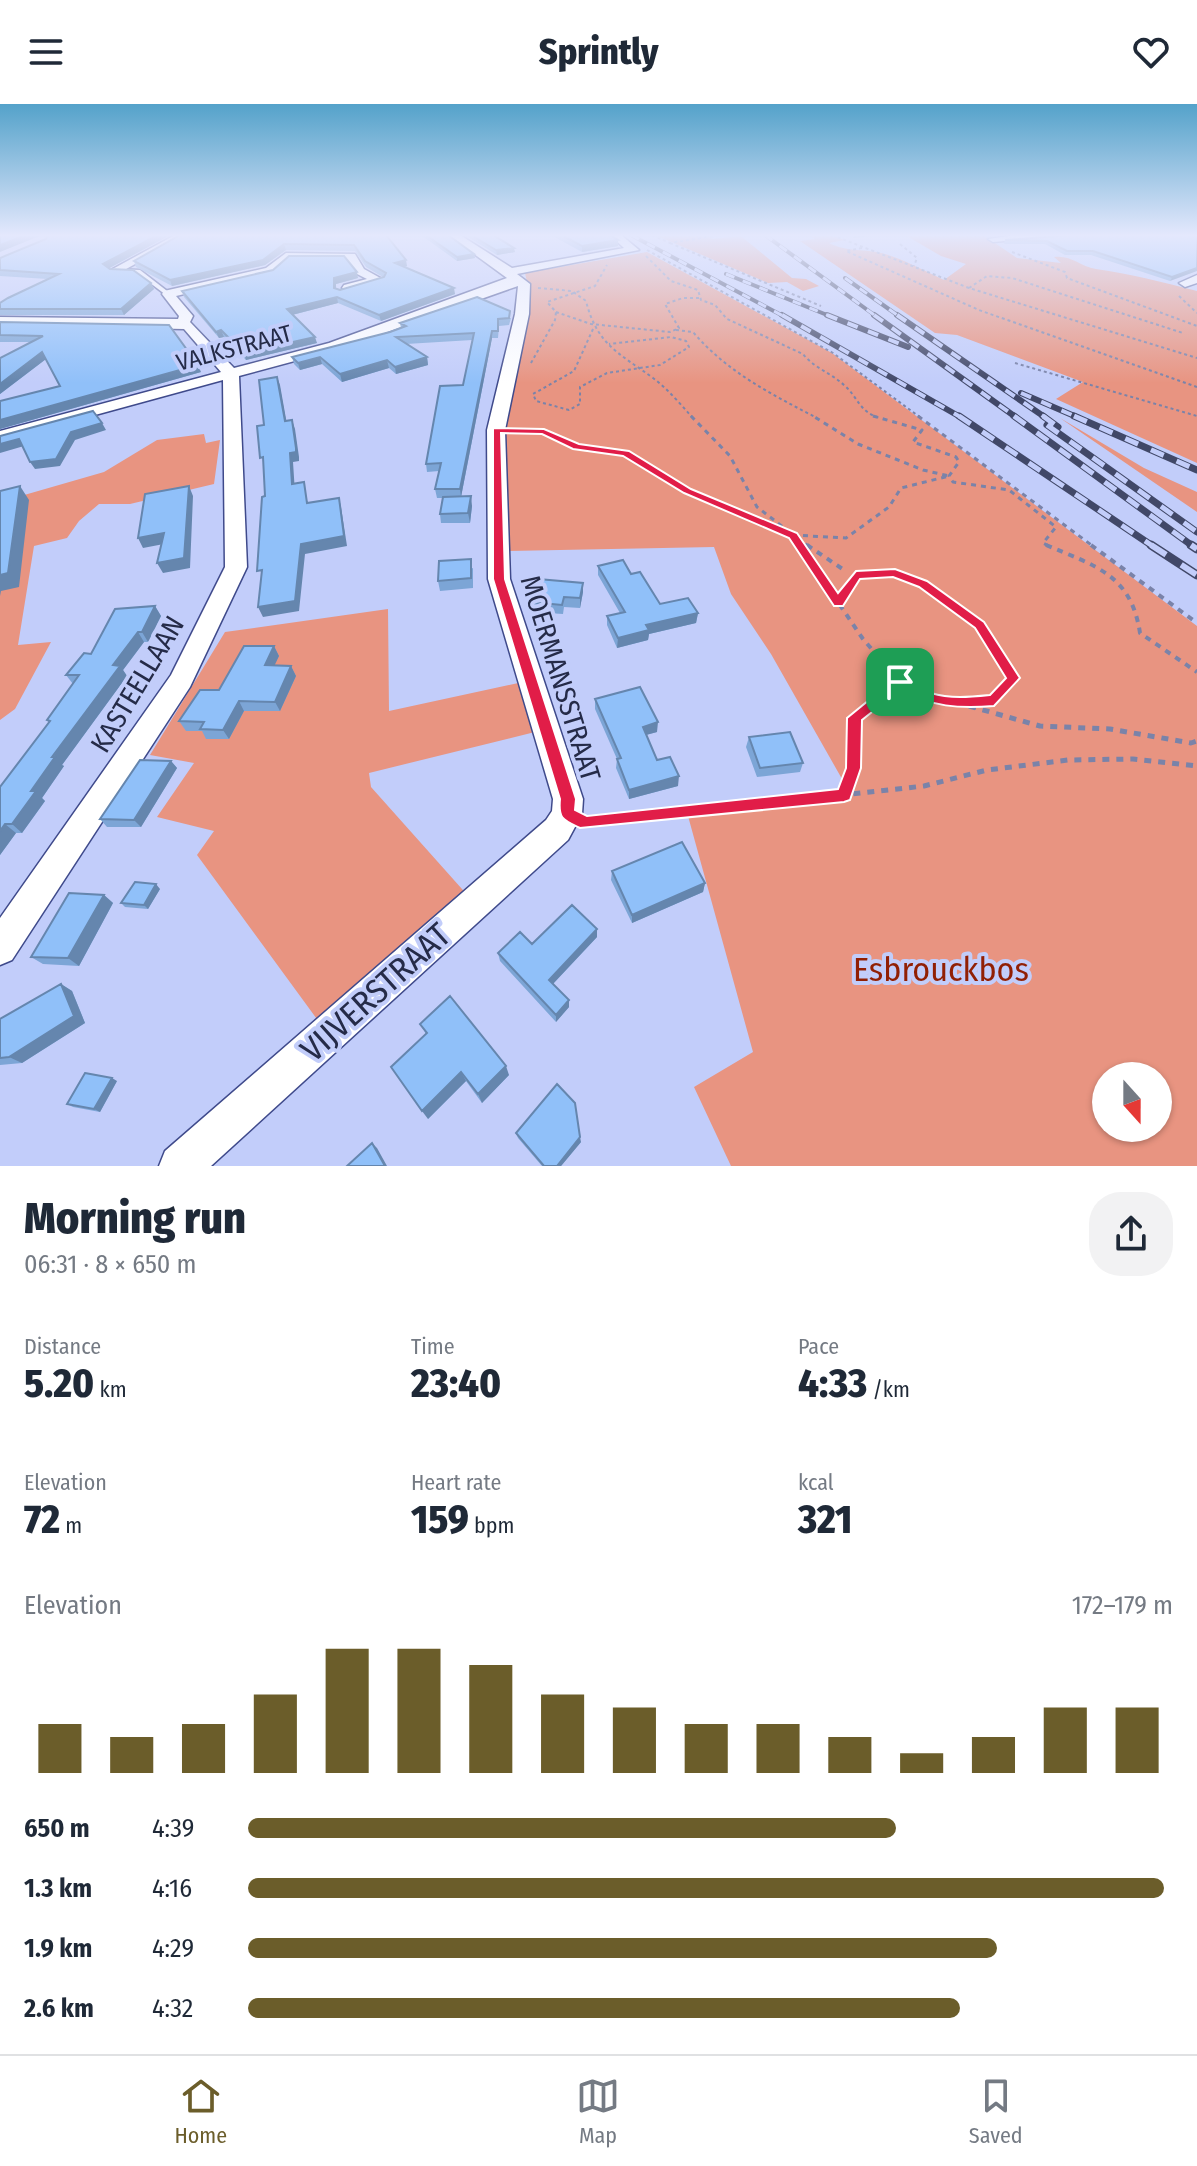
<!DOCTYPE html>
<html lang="en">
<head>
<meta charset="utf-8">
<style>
  :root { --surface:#fff; --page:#f2f2f3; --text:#1f2937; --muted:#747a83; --line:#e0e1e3; --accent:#6b5d2a }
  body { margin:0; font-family:"Fira Sans Condensed",sans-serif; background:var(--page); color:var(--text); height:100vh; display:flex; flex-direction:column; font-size:30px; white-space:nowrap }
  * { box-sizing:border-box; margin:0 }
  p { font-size:26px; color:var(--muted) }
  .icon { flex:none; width:44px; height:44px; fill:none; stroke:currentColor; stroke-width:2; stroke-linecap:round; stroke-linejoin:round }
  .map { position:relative; height:1062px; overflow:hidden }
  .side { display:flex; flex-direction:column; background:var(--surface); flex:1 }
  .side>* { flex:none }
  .needle { width:52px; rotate:159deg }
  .tools { position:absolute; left:1092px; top:958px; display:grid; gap:16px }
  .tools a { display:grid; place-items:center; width:80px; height:80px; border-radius:50%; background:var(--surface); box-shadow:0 2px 6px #0004; font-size:40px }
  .pin { position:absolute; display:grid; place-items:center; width:68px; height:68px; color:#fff; margin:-34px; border-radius:16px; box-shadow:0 4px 12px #0006 }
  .round { display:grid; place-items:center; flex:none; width:84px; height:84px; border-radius:32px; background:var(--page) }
  .headline { display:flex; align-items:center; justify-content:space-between; height:136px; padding:0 24px }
  h1 { font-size:44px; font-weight:800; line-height:60px }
  .metrics { display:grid; grid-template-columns:repeat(3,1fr); gap:12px; height:136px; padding:8px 24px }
  .metrics div { display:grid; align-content:center }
  .metrics b { font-size:40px; font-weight:800 }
  .metrics small { font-size:22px; font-weight:400 }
  .metrics p { font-size:22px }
  .chart { height:224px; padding:16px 24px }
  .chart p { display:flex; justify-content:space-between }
  .chart svg { width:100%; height:144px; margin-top:8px; stroke:var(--accent); stroke-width:6 }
  ul { padding:0 24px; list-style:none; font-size:26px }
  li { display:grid; grid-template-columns:128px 96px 1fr; align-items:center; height:60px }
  li i { height:20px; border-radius:10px; background:var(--accent) }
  header { display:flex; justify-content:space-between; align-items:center; height:104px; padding:0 24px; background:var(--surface); font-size:36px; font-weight:800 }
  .dock { display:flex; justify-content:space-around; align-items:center; height:112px; border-top:2px solid var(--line); background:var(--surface); font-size:22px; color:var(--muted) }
  .dock a { display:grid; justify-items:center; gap:4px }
  .dock .on { color:var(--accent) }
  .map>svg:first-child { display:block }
  .green { fill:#e89481; fill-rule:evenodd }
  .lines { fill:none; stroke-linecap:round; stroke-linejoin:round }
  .service-casing { stroke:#3f4a8b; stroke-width:3 }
  .minor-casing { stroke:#3f4a8b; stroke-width:3 }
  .path-far3 { stroke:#7a83a9; stroke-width:2; stroke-dasharray:3 3; stroke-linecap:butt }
  .path-far2 { stroke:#7a83a9; stroke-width:3; stroke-dasharray:5 5; stroke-linecap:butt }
  .path-far1 { stroke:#7a83a9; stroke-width:4; stroke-dasharray:6 6; stroke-linecap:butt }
  .path { stroke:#7a83a9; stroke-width:5; stroke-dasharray:7 7; stroke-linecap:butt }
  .service { fill:#fff; fill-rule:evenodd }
  .minor { fill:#fff; fill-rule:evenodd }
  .rail-far3-casing { stroke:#414868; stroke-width:4 }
  .rail-far2-casing { stroke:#414868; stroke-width:6 }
  .rail-far1-casing { stroke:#414868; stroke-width:7 }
  .rail-casing { stroke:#414868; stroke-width:9 }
  .rail-far3 { stroke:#c2cdfa; stroke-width:3; stroke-dasharray:9; stroke-linecap:butt }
  .rail-far2 { stroke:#c2cdfa; stroke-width:4; stroke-dasharray:11; stroke-linecap:butt }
  .rail-far1 { stroke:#c2cdfa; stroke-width:5; stroke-dasharray:14; stroke-linecap:butt }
  .rail { stroke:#c2cdfa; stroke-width:6; stroke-dasharray:18; stroke-linecap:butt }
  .wall { fill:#7ca5d6 }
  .shaded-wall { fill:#6586ae }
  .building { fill:#90c0f9; stroke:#6586ae; stroke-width:2 }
  .route { fill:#e11d48; stroke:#fff; stroke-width:2; fill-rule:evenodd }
  .labels { text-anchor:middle; stroke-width:8; stroke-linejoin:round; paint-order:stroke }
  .far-street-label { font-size:24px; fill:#252b48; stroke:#c2cdfa }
  .street-label { font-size:28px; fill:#252b48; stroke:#c2cdfa }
  .near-park-label { font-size:34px; fill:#911f04; stroke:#c2cdfa }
  .near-street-label { font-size:34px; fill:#252b48; stroke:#c2cdfa }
</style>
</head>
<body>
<header><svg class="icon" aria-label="menu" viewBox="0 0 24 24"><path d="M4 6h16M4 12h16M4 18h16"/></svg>Sprintly<svg class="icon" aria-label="heart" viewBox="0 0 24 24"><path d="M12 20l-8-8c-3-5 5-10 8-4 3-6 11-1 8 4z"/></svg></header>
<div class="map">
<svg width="1197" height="1062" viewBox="0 0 1197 1062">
  <rect width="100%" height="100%" fill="#c2cdfa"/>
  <path class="green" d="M655,131H706L712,135L741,132L792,174L806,175L819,182L803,187L787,178L768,179Z
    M808,131H832L844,136L829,139C849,149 864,144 885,150C905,156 925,167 944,176L966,160L941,152L905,131H983L1017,154L1061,159L1054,153C1072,151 1079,162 1096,165C1130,170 1163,178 1197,187V359L1056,295L1083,278L957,231L935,229L800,137L815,135Z
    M647,148L832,249L1197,522V1062H731L694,983L753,948L688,712L596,719L597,711L850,689L771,550L731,490L714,443L508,447L504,325L527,178L525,169ZM1106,972H1158V1024H1106Z
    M1060,314L1144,364L1197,388V408Z
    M204,330L206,339L220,336L214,380L130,400H99L79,417L67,434L34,442L18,541L51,538L15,605L0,616V398L104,368L157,336Z
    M388,505L389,607L523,578L539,627L369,669L371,683L470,794L322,922L197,751L214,727L157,713L194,659L150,651L225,528Z"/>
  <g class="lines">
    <g class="service-casing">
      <path id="service" d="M119,165L140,166L171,190L166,191L137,169L117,168Z"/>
    </g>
    <g class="minor-casing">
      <path id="minor" d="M175,131H187L119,169L109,167Z
        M448,131H460L512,164L624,144L610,131H621L639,146L517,170L530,180L529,210L505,326L510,475L583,695L582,710L568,736L211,1062H159L165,1047L546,716L552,707L553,695L488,475L487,326L515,210L518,182L339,245L239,272L247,463L190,583L12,856L0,861V814L171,571L225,463L223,276L0,337V327L221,268L184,225L0,221V213L178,215L179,212L162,190L164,187L266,164L286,149L355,150L364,165L384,176L348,188L342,184L344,181L367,175L355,169L347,155H289L274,169L176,192L193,212L190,218L234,264L329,239L507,174Z
        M1074,131L993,138L988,135L1016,131Z
        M1197,171V179L1185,183L1179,179Z"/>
    </g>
    <path class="path-far3" d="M652,131L670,139L720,131
      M832,131L969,184L1197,254
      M670,139L821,202
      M900,140L917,154L914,162
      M862,144L846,147L979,206L1197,283
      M647,146L833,249L921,314
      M1012,148L1065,168L1067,174L1197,222
      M646,152L671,177L698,186L701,196L715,201L727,215L803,250C814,264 831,269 844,281C858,293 859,308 880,314
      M538,184L572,187L586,197C597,241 619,249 653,274C668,285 681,301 693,314
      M969,184L987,172L1012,174L1183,229
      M1179,192L1197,209
      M556,208L591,220L670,228L679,224L665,200L683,194H700
      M593,225L574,267L533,290L536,297L569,306L580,300V283L607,269L660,261L689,243L686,237L671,233L609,240
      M676,226L693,228C727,268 771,290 817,314
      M531,259L555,216L556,208L547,198L595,182L607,161
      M1015,259L1197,312"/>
    <path class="path-far2" d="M691,312L730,352L757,403L787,426
      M873,312L922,326L913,338L956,353L959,358L949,372L953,378L1009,386L1056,423L1043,439L1051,443
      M918,312L1094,443
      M515,327L544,328L577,343L626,349L688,387L793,431L801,443
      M793,431L846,434L889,403L901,384L949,372L923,366L858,340L813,312
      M797,434L810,443"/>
    <path class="path-far1" d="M799,441L863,535L900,578L867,604
      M807,441L844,466
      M1046,441C1095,462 1131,470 1140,529L1197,568
      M1091,441L1197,519
      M839,498L856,471L895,469L923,480L961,504L980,521L1013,574L994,597C960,598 931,595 900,578
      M962,600L976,604"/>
    <path class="path" d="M969,602L1040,622L1110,625L1191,639L1197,637
      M844,691L854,664V614L869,602
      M589,719L924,682L987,666L1068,656L1133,655L1197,662"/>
    <use href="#service" class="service"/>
    <use href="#minor" class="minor"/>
    <g class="rail-far3-casing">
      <path id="rail-far3" d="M631,131L785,213
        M765,131L877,213
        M726,170L832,213
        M845,174L900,213"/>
    </g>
    <g class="rail-far2-casing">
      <path id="rail-far2" d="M782,211L962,314
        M827,211L908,243
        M874,211L1017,314
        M897,211L1046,314
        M1021,289L1079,314"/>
    </g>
    <g class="rail-far1-casing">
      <path id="rail-far1" d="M959,312L1154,443
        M1014,312L1194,443
        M1043,312L1058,323
        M1074,312L1197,366
        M1047,321L1197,428"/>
    </g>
    <g class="rail-casing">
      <path id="rail" d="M1151,441L1197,471
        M1191,441L1197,445"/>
    </g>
    <use href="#rail-far3" class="rail-far3"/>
    <use href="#rail-far2" class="rail-far2"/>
    <use href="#rail-far1" class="rail-far1"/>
    <use href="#rail" class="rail"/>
  </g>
  <path class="wall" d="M43,131H170L109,164L151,179L154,185L124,211H0V199L48,175L0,172V154L46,135L47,133Z
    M180,131H386L407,162L404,163L455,190L381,217L338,199L292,211L317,239L246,256L224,233L219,234L184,193L182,187L358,174L336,180V184L340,186L383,173L366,163L355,147L286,146L265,161L172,182L136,163L134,157Z
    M421,131H448L474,150L475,154L457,157Z
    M465,131H493L515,148L497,151Z
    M551,131H610L618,142L582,148Z
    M1197,131L1170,177L1091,151H1065L1045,140H1004L1005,136Z
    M511,214L509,221L499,222L498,234H492L461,393L472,402L470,419H441L440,410L443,394H437L435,385L439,367L427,368L426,360L463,281L472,236L406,240L427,253L428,261L396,270L389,264L342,278L322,260L300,266L294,260L292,253L390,228L401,224L400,219Z
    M0,218L201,268L0,325V297L60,282L46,255L0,290V254L31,238H0Z
    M598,462L631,470L660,500L698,509L696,519L649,530L648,536L617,544L607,521V512L620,509L598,471Z
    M473,464V484L440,487L438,477Z
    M583,488L580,504L564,503L563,510L532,508L531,498Z
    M155,502L161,512L148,538H144L123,566L127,572L62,661L64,662L42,694L45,697L22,729H16L0,751V683L49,619L47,616L73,580L66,571Z
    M274,542L279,552L274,561L291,562L296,572L280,607H244L229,635H206L202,627H186L179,617Z
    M595,595L657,628L646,631L657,656L678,682L629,695L616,664L617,655L595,605Z
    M749,633L803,659L800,668L757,673L746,643Z
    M171,657L177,664L141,723H107L100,715Z
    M612,767L705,779L703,788L632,819L611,776Z
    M160,785L148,805L125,803L121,799Z
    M104,791L113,799L79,862L43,860L31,853Z
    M597,833L553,880L569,903L556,918L500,857L498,849L532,840Z
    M61,880L72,887L85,919L22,959L0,961V915Z
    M420,920L509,971L482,999L466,977L428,1015L426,930Z
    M117,977L100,1008L73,1003L67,1000Z
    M516,1029L581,1038L561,1062H542L518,1034Z"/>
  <path class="shaded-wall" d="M26,131H42L0,148V141Z
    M158,131H170L106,166L103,160Z
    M854,131H881L853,134Z
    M618,136V142L582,148V142Z
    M284,140L286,146L265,161L172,182L170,176Z
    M514,144L515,148L497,151L496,146Z
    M474,150L475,154L457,157V153Z
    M406,156L407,162L396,165L395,159Z
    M1197,164V167L1170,177L1172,173Z
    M357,168L358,174L336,180V190L334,174Z
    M151,179L154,185L124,211L121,205Z
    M454,184L455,190L381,217L379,211Z
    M337,193L338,199L288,212L287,205Z
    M221,226L224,233L219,234L216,228Z
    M492,227V234L461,393L460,385Z
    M315,233L317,239L246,256L244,249Z
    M42,248L46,255L0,290V280Z
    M320,253L322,260L300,266L298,259Z
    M427,253L428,261L396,270L395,263Z
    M387,256L389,264L342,278L340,270Z
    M198,261L201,268L0,325V316Z
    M277,273L280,281L288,326L285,317Z
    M292,316L295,325L299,353V357L293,358L295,389L292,380L290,349Z
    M102,319L106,326L75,336L60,362L35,365L30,358L71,328Z
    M19,335L24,342L0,349V340Z
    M20,382L29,396L19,483L1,487L0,492V471Z
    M189,382L193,392L190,464L163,469L157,459Z
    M471,392L472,402L470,419L468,409Z
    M339,394L341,403L347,442L305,450L299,507L263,513L258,503L301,440Z
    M164,429L169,439L143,444L138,434Z
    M583,479V488L580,504V494Z
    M155,502L161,512L148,538L142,528Z
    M698,509L696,519L649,530L648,536L617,544L618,534L646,521Z
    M138,528L144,538L123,566L127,572L62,661L64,662L42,694L45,697L22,729L12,720L31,687L113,561Z
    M274,542L279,552L270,571L265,561Z
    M291,562L296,572L280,607L275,598Z
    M239,597L244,607L229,635L223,626Z
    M658,618L657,628L642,632L643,623Z
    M171,657L177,664L141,723L134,716Z
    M679,672L678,682L629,695V686Z
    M5,720L16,729L0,751V727Z
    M705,779L703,788L632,819V811Z
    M156,780L160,785L148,805L144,801Z
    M104,791L113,799L79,862L68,854Z
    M597,825V833L550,883L549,876Z
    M61,880L72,887L85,919L22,959L9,953Z
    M569,896V903L556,918V911Z
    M506,962L509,971L482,999L478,990Z
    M461,968L466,977L428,1015L422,1007Z
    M112,974L117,977L100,1008L94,1005Z
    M580,1033L581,1038L561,1062H557Z
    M372,1039L377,1044L387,1062H385Z"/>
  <path class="building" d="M0,131H26L0,141Z
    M48,131H158L103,160L110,165L133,166L151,179L121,205H0V199L8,194L59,170L0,166V154L46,135Z
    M180,131H386L406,156L395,159L454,184L379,211L337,193L287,205L315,233L244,249L221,226L216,228L182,187L273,166L289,152H344L357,168L334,174V184L340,186L384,173L386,169L365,157L354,141L284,140L263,156L170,176L134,157Z
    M426,131H448L474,150L457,153Z
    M471,131H493L514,144L496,146Z
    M561,131H610L618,136L582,142Z
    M1070,131H1197V164L1172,173L1093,147H1067L1047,137L1005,136Z
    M477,193L510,207L509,214L498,215V227H492L460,385H435L441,359L426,360L440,282L463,281L474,229L396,233L427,253L395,263L387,256L340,270L320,253L298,259L292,253L390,228L406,222L400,219Z
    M0,218L169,221L198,261L0,316V297L60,282L42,248L0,280V254L43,232L0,231Z
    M277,273L285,317L292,316L296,344V348L290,349L292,380L304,378L307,399L339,394L344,432L301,440L295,497L258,503L262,466L257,467L262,393L265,392L263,353L260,354L257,322L264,321L259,276Z
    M93,307L102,319L71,328L56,355L30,358L19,335L0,340V332Z
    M20,382L8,469L0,471V387Z
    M189,382L184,454L157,459L164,429L138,434L145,390Z
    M471,392L468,409L440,410L443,393Z
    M471,455V474L438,477L439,457Z
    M623,456L631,470L640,468L660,500L688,494L698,509L646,521L649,526L618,534L607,512L625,508L598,462Z
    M538,475L583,479L580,494L564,493L562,501L531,498Z
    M155,502L142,528H138L113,561L120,562L52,653H55L31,687H36L12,720H5L0,727V683L50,617L47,616L79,571H66L84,549L91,550L115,505Z
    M244,542H274L265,561L291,562L275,598L239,597L223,626L200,625L204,618L179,617L200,586H219Z
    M640,583L658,618L643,623L657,656L670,653L679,672L629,686L617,655L621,654L595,595Z
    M790,628L803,659L760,664L749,633Z
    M140,656L171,657L134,716L100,715Z
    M682,738L705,779L632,811L612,767Z
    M135,778L156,780L144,801L121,799Z
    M69,789L104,791L68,854L31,853Z
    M572,801L597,825L549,876L569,896L556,911L498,849L520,828L532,840Z
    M61,880L74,912L9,953L0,954V915Z
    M450,892L506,962L478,990L461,968L422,1007L391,963L427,929L420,920Z
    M85,969L112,974L94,1005L67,1000Z
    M557,980L575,999L580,1033L557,1062H544L516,1029Z
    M372,1039L385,1062H347Z"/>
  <linearGradient id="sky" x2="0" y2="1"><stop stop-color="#54a2ca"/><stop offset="0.47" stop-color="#e4e8fd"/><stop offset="1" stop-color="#e4e8fd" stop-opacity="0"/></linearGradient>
  <rect width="1197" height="279" fill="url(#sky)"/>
  <path class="route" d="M493,324L544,325L579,340L629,347L691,385L797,429L838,489L856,467L895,465L927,477L984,518L1020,574L994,602C959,605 931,603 901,585L862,616L861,664L850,696L844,698L580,724C563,716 558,715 560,695L493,475ZM501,329L542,330L573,345L623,352L684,389L789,434L834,502H843L860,475L893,473L919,483L975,524L1006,574L990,591C970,593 950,595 931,589C918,585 909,572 896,574L847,614L846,664L838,685L587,712L575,706L576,695L505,475Z"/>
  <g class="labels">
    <g class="far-street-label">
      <text transform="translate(234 244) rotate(-15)" y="8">VALKSTRAAT</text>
    </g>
    <g class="street-label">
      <text transform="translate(561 574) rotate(73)" y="10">MOERMANSSTRAAT</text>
      <text transform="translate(137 580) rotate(-59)" y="10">KASTEELLAAN</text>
    </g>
    <g class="near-park-label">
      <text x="941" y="877">Esbrouckbos</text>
    </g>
    <g class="near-street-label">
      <text transform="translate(375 888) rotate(-42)" y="12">VIJVERSTRAAT</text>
    </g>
  </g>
</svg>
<div class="tools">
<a><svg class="needle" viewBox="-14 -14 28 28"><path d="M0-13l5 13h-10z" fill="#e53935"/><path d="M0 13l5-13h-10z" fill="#747a83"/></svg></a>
</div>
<div class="pin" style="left:900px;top:578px;background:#1e9e55"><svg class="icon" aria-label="arrive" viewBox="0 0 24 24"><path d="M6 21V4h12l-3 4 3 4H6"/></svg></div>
</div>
<section class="side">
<div class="headline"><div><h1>Morning run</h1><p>06:31 · 8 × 650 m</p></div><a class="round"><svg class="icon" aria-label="share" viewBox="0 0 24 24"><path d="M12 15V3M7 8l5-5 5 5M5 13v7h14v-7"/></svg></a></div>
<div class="metrics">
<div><p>Distance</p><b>5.20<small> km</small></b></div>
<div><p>Time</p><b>23:40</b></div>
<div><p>Pace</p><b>4:33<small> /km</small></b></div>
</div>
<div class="metrics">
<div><p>Elevation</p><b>72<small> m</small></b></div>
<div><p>Heart rate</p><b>159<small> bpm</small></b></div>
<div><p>kcal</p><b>321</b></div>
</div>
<div class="chart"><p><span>Elevation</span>172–179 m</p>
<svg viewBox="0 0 160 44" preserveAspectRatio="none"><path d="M5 44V29M15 44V33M25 44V29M35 44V20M45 44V6M55 44V6M65 44V11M75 44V20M85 44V24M95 44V29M105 44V29M115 44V33M125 44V38M135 44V33M145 44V24M155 44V24"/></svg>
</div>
<ul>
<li><b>650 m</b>4:39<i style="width:70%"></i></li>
<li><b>1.3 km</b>4:16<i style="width:99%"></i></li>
<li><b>1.9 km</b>4:29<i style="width:81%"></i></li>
<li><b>2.6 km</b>4:32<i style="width:77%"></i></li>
</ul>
</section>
<nav class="dock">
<a class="on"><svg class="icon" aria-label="home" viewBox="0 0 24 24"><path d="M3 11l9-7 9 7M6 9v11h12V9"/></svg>Home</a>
<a><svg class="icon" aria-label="map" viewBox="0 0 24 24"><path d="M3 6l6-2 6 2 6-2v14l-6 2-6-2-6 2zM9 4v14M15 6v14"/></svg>Map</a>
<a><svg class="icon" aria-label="saved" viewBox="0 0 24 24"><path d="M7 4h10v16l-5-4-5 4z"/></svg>Saved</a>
</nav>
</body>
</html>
